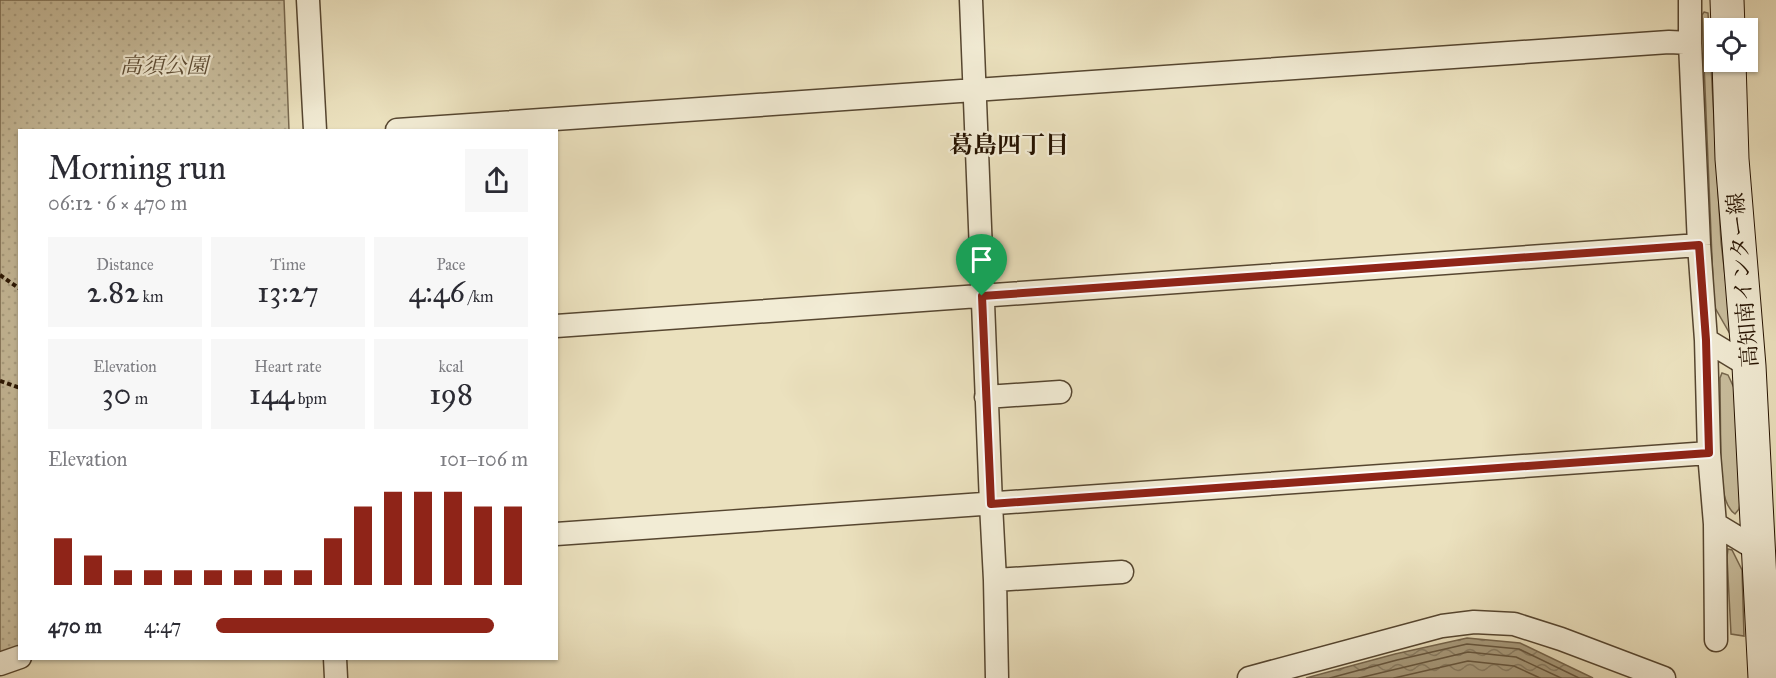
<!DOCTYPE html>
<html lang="en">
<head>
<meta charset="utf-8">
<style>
  :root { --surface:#fff; --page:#f7f7f7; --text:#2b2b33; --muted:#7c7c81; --accent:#8f2418 }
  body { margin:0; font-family:"IM FELL Great Primer","Noto Serif JP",serif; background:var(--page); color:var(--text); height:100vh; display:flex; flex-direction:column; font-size:22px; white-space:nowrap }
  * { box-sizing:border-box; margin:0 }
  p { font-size:20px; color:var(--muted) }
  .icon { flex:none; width:33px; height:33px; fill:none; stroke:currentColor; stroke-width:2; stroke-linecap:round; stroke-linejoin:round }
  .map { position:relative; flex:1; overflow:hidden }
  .sheet { position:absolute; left:18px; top:129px; width:540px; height:531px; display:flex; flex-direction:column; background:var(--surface); border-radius:0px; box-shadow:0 2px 4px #0004 }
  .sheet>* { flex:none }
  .fabs { position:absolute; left:1704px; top:18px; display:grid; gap:12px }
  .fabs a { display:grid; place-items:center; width:54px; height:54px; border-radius:0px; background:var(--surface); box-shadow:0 2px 4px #0004; font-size:30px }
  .pin { position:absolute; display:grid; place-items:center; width:51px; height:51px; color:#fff; margin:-62px -26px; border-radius:50% 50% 50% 0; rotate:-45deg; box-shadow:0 0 6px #0007 }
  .pin .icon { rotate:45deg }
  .round { display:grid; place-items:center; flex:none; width:63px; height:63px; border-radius:0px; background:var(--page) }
  .headline { display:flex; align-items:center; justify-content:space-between; height:102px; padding:0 30px }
  h1 { font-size:33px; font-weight:600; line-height:45px }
  .figures { display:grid; grid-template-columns:repeat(3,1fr); gap:9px; height:102px; padding:6px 30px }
  .figures div { display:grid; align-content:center; border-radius:0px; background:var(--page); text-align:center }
  .figures b { font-size:30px; font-weight:600 }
  .figures small { font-size:16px; font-weight:400 }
  .figures p { font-size:16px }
  .chart { height:168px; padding:12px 30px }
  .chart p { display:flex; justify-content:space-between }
  .chart svg { width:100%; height:108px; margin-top:6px; stroke:var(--accent); stroke-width:6 }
  ul { padding:0 30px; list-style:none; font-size:20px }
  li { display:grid; grid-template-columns:96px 72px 1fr; align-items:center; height:45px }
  li i { height:15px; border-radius:8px; background:var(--accent) }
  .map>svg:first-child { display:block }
  .green { fill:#c9be9e; stroke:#77684f; stroke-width:1.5 }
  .park { fill:url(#park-dots); stroke:#77684f; stroke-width:1.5 }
  .water { fill:url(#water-waves); stroke:#74644b; stroke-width:1.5 }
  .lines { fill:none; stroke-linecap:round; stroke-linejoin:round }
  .shore { stroke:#66563e; stroke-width:1.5 }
  .street-casing { stroke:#564630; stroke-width:25 }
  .secondary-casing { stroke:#251200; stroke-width:35 }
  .path { stroke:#251200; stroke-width:4; stroke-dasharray:4.5 3; stroke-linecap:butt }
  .street { stroke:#f2ecd5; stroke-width:22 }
  .secondary { stroke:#f2ecd5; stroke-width:33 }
  .route-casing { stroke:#fff; stroke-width:12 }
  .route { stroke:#8f2418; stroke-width:8 }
  .labels { text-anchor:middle; stroke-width:4.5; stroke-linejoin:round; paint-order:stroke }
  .park-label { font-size:22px; font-style:italic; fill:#5e4e37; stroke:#f2ecd5 }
  .street-label { font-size:22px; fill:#251200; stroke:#f2ecd5 }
  .neighbourhood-label { font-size:24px; font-weight:bold; fill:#251200; stroke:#f2ecd5 }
</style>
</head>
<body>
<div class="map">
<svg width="1776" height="678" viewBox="0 0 1776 678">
  <defs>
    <pattern id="park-dots" width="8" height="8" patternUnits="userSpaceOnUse" patternTransform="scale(1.5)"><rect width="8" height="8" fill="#c9be9e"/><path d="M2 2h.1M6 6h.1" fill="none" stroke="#aca286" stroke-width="1.8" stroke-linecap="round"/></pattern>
    <pattern id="water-waves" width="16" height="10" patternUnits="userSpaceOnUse" patternTransform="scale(1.5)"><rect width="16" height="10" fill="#a89b7d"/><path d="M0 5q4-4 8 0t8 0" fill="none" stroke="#897d64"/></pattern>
  </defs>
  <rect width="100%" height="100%" fill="#ebe1be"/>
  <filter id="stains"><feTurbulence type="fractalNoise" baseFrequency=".00333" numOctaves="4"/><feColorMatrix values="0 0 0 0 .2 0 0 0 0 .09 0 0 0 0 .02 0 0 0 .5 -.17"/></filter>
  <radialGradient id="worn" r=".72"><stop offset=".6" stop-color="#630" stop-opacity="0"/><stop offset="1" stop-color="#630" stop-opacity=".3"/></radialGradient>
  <path class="green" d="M1704,12L1708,13L1721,242L1731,326L1730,334L1714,306L1702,15Z
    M1722,373L1728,375L1735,390L1740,504L1739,509L1735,514C1725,507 1723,490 1721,478L1720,378Z
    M1728,549L1732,550L1742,570L1744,636L1731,634L1727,557Z"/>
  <path class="park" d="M0,0H284L289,130H20V646L0,654Z"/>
  <path class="water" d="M1467,638L1520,643L1593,678H1306L1395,654Z"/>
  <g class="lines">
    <path class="shore" d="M1330,678L1397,660L1467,644L1519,649L1579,678
      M1359,678L1468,652L1516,657L1561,678
      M1394,678L1468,661L1514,666L1540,678"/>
    <g class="street-casing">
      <path id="street" d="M308,0L315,130
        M971,0L991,504L995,580L997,678
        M1690,0V43L1699,245L1706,340L1709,453L1715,524L1716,640
        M397,130L1669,42L1690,43
        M556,326L1699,245
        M1706,340L1749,366
        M986,397L1060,392
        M1715,524L1758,550
        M556,534L1709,453
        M995,580L1122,572
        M335,658L336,678
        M0,664L20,657
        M1249,678L1442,626L1474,622L1514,624L1561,639L1664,678"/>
    </g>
    <g class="secondary-casing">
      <path id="secondary" d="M1727,0L1728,28
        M1729,62L1732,159L1749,366L1765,678"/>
    </g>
    <path class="path" d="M0,275L20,289
      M0,381L20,388"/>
    <use href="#street" class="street"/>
    <use href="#secondary" class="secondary"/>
  </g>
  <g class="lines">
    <g class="route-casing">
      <path id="route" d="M1699,245L1706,340L1709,453L991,504L982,296Z"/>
    </g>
    <use href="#route" class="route"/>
  </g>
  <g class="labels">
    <g class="park-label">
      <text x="164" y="73">高須公園</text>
    </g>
    <g class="street-label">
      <text transform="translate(1742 280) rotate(-95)" y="8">高知南インター線</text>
    </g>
    <g class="neighbourhood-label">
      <text x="1009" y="153">葛島四丁目</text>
    </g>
  </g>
  <rect width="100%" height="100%" filter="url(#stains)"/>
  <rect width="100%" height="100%" fill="url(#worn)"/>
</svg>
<div class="fabs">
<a><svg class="icon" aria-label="locate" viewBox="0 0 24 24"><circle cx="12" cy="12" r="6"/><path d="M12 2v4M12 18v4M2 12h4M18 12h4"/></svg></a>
</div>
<div class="pin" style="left:982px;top:296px;background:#1e9e55"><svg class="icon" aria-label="arrive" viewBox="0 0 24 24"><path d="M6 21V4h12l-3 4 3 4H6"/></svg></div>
<section class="sheet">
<div class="headline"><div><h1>Morning run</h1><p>06:12 · 6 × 470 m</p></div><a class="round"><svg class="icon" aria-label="share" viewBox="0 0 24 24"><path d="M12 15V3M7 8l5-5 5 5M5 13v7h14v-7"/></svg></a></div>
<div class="figures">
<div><p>Distance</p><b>2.82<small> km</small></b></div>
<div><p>Time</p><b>13:27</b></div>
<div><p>Pace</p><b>4:46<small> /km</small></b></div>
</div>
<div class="figures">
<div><p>Elevation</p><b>30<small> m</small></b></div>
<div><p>Heart rate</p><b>144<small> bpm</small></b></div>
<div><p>kcal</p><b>198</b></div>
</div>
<div class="chart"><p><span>Elevation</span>101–106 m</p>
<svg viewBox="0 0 160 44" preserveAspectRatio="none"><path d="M5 44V25M15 44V32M25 44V38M35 44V38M45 44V38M55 44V38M65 44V38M75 44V38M85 44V38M95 44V25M105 44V12M115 44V6M125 44V6M135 44V6M145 44V12M155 44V12"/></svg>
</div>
<ul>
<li><b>470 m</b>4:47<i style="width:89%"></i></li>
</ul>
</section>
</div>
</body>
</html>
